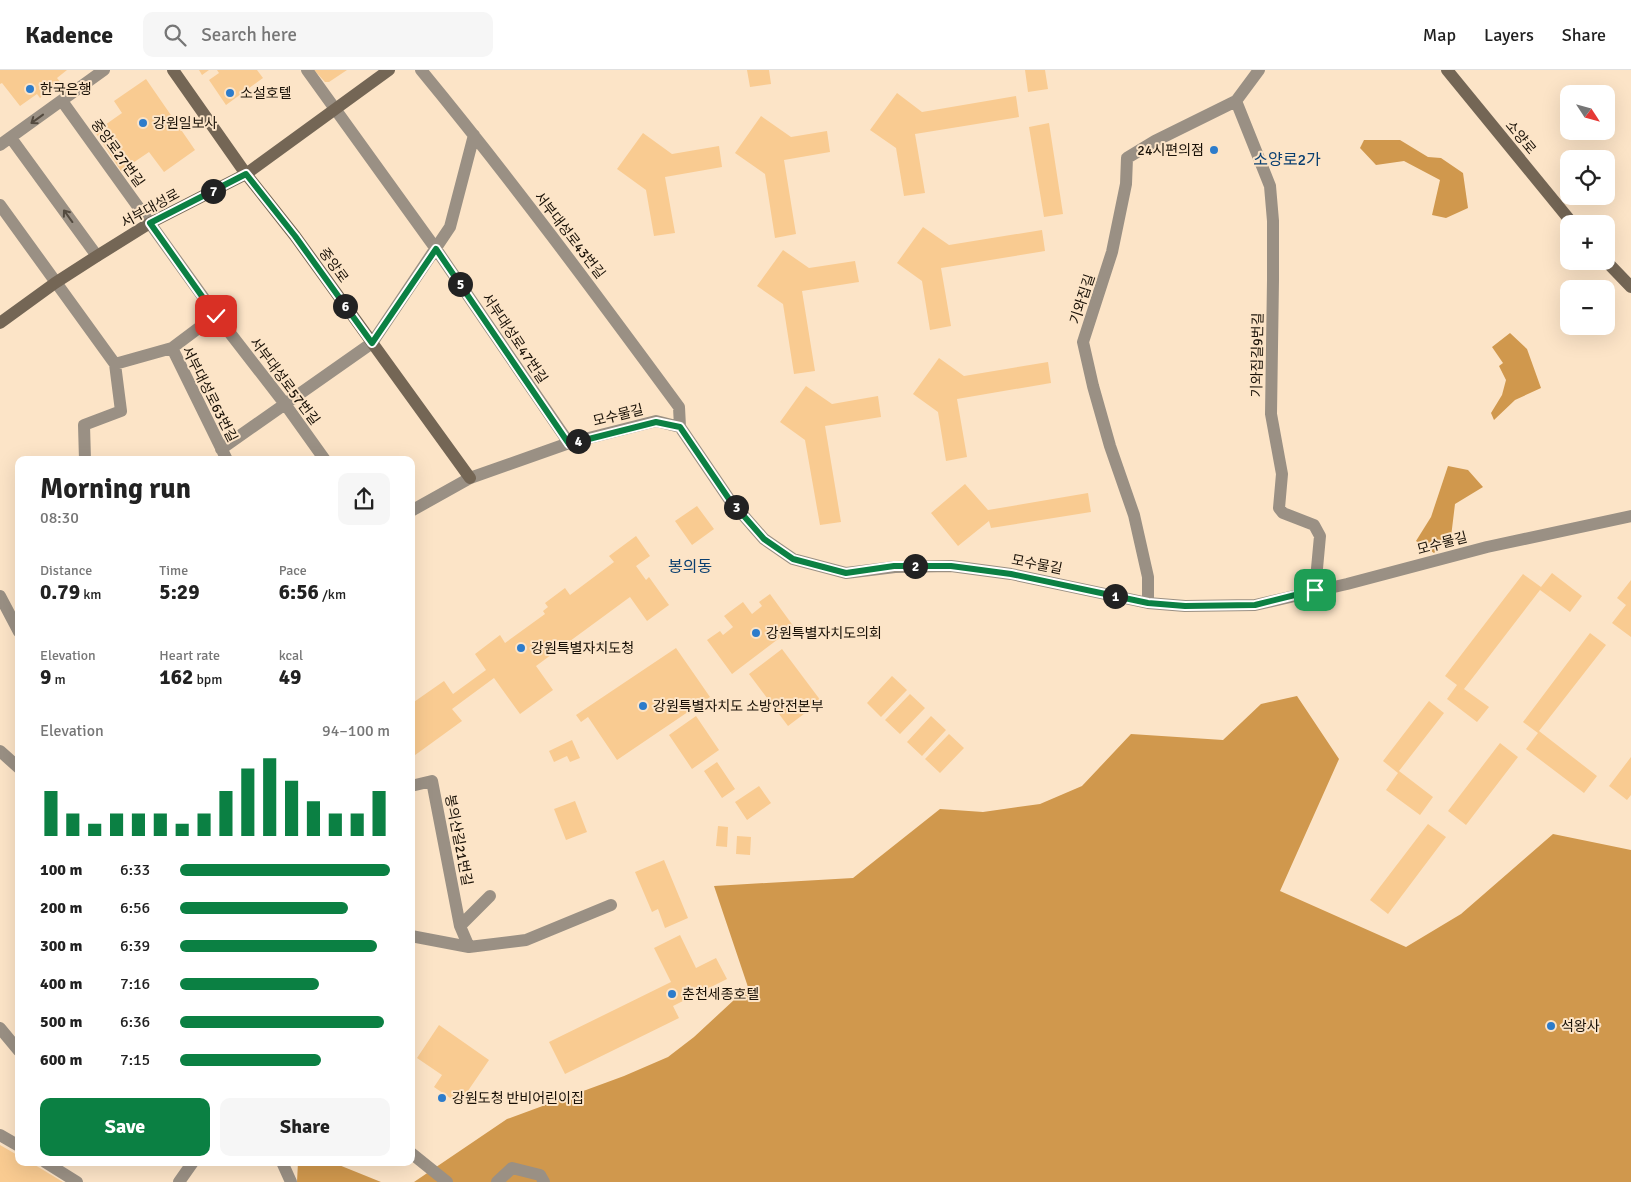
<!DOCTYPE html>
<html lang="en">
<head>
<meta charset="utf-8">
<style>
  :root { --surface:#fff; --page:#f6f6f6; --text:#222; --muted:#767676; --line:#e0e0e0; --accent:#0b8043 }
  body { margin:0; font-family:Signika,"Noto Sans KR",sans-serif; background:var(--page); color:var(--text); height:100vh; display:flex; flex-direction:column; font-size:19px; white-space:nowrap }
  * { box-sizing:border-box; margin:0 }
  p { font-size:16px; color:var(--muted) }
  .icon { flex:none; width:28px; height:28px; fill:none; stroke:currentColor; stroke-width:2; stroke-linecap:round; stroke-linejoin:round }
  .map { position:relative; flex:1; overflow:hidden }
  .panel { position:absolute; left:15px; top:386px; width:400px; height:710px; display:flex; flex-direction:column; background:var(--surface); border-radius:10px; box-shadow:0 5px 20px #0002 }
  .panel>* { flex:none }
  .needle { width:32px; rotate:126deg }
  .controls { position:absolute; left:1560px; top:15px; display:grid; gap:10px }
  .controls a { display:grid; place-items:center; width:55px; height:55px; border-radius:10px; background:var(--surface); box-shadow:0 5px 20px #0002; font-size:25px }
  .pin { position:absolute; display:grid; place-items:center; width:42px; height:42px; color:#fff; margin:-21px; border-radius:10px; box-shadow:0 2px 8px #0006 }
  .km { position:absolute; width:25px; height:25px; margin:-12px; border-radius:50%; background:#222; color:#fff; font-size:14px; line-height:25px; text-align:center }
  .round { display:grid; place-items:center; flex:none; width:52px; height:52px; border-radius:10px; background:var(--page) }
  .head { display:flex; align-items:center; justify-content:space-between; height:85px; padding:0 25px }
  h1 { font-size:28px; font-weight:700; line-height:38px }
  .metrics { display:grid; grid-template-columns:repeat(3,1fr); gap:8px; height:85px; padding:5px 25px }
  .metrics div { display:grid; align-content:center }
  .metrics b { font-size:21px; font-weight:700 }
  .metrics small { font-size:14px; font-weight:400 }
  .metrics p { font-size:14px }
  .chart { height:140px; padding:10px 25px }
  .chart p { display:flex; justify-content:space-between }
  .chart svg { width:100%; height:90px; margin-top:5px; stroke:var(--accent); stroke-width:6 }
  .button { display:flex; gap:10px; margin-top:auto; padding:10px 25px }
  .button a { flex:1; height:58px; border-radius:10px; background:var(--accent); color:#fff; font-size:20px; font-weight:700; line-height:58px; text-align:center }
  .button a+a { background:var(--page); color:var(--text) }
  ul { padding:0 25px; list-style:none; font-size:16px }
  li { display:grid; grid-template-columns:80px 60px 1fr; align-items:center; height:38px }
  li i { height:12px; border-radius:6px; background:var(--accent) }
  header { display:flex; align-items:center; gap:30px; box-sizing:border-box; height:70px; padding:0 25px; background:var(--surface); border-bottom:1px solid var(--line) }
  header strong { font-size:24px }
  nav { display:flex; gap:28px; margin-inline-start:auto; font-size:18px }
  .search { width:350px; height:45px; background:var(--page); display:flex; align-items:center; gap:12px; box-sizing:border-box; padding:0 18px; border-radius:10px; color:var(--muted); font-size:19px }
  .map>svg:first-child { display:block }
  .forest { fill:#d0984d }
  .building { fill:#f9cb91 }
  .lines { fill:none; stroke-linecap:round; stroke-linejoin:round }
  .street { stroke:#9a9084; stroke-width:12 }
  .secondary { stroke:#746655; stroke-width:12 }
  .oneway { stroke:#534a3f }
  .route-casing { stroke:#fff; stroke-width:10 }
  .route { stroke:#0b8043; stroke-width:6 }
  .poi-dot { fill:#2d7ccb; stroke:#fce4c7; stroke-width:2 }
  .labels { text-anchor:middle; stroke-width:4; stroke-linejoin:round; paint-order:stroke }
  .poi-label { font-size:14px; fill:#191107; stroke:#fce4c7; text-anchor:start }
  .street-label { font-size:14px; fill:#191107; stroke:#fce4c7 }
  .quarter-label { font-size:16px; fill:#0a3f70; stroke:#fce4c7 }
</style>
</head>
<body>
<header>
<strong>Kadence</strong>
<div class="search"><svg class="icon" aria-label="search" viewBox="0 0 24 24"><circle cx="10" cy="10" r="6"/><path d="M15 15l6 6"/></svg>Search here</div>
<nav><a>Map</a><a>Layers</a><a>Share</a></nav>
</header>
<div class="map">
<svg width="1631" height="1112" viewBox="0 0 1631 1112">
  <rect width="100%" height="100%" fill="#fce4c7"/>
  <path class="forest" d="M1364,70H1400L1428,87L1441,88L1463,103L1468,138L1446,148L1432,145L1440,110L1404,91L1376,95L1360,78Z
    M1510,263L1527,279L1541,318L1515,330L1494,350L1491,343L1502,325L1506,310L1499,296L1503,293L1492,277Z
    M1448,396L1468,400L1483,417L1455,434L1451,467L1434,483L1416,471L1431,447Z
    M1297,626L1339,689L1280,821L1406,877L1461,844L1553,764L1631,780V1112H414L507,1049L624,1006L668,987L694,967L748,917L714,816L853,808L940,739L983,742L1040,734L1082,716L1131,664L1223,670L1261,634Z
    M298,1092L334,1093L381,1112H297Z"/>
  <path class="building" d="M0,0H67L57,8L61,13L40,28L37,24L20,36L2,13L0,14Z
    M199,0H209L202,5Z
    M217,0H257L263,8L226,35L209,10L219,3Z
    M314,0H347L329,12H325Z
    M747,0H769L771,14L750,17Z
    M1025,0H1045L1048,19L1028,22Z
    M146,9L195,80L164,102L149,82L121,101L95,62L122,43L114,31Z
    M897,23L922,42L1016,26L1019,47L915,64L925,123L904,126L896,78L870,60Z
    M761,46L791,67L827,61L830,82L784,90L796,164L775,168L765,104L735,83Z
    M1049,53L1063,144L1044,147L1029,57Z
    M643,63L672,84L719,76L722,97L665,107L675,163L654,166L646,120L617,99Z
    M923,157L949,175L1042,160L1045,181L941,198L951,256L930,260L922,211L897,193Z
    M783,180L809,198L855,191L859,212L802,221L815,301L794,304L783,234L757,216Z
    M939,288L964,306L1048,292L1051,313L957,329L967,387L946,391L938,342L913,324Z
    M806,316L832,334L878,326L881,347L825,356L841,452L820,455L805,370L780,352Z
    M965,414L988,440L1088,423L1091,442L991,458L989,451L958,476L931,443Z
    M697,436L714,459L692,475L675,451Z
    M636,466L650,486L636,496L646,510L649,507L669,535L647,551L630,527L536,596L553,620L520,644L494,608L452,639L462,651L411,688V634L444,611L453,624L486,600L475,584L500,565L505,573L545,544L543,541L548,537L545,533L565,518L570,525L614,492L609,486Z
    M1552,503L1582,526L1570,542L1540,520L1464,619L1489,637L1477,652L1447,629L1457,615L1445,606L1523,504L1541,517Z
    M1631,510V567L1612,553L1626,535L1617,528Z
    M770,524L794,557L732,604L707,570L720,561L723,565L733,557L724,546L743,532L752,544L762,536L759,532Z
    M1590,563L1606,575L1539,661L1597,706L1584,723L1526,679L1538,663L1523,652Z
    M676,578L710,627L617,690L588,647L581,652L576,645Z
    M782,579L821,631L788,656L749,604Z
    M892,606L907,620L881,647L867,633Z
    M910,624L925,638L900,664L885,650Z
    M1429,631L1444,643L1399,701L1433,727L1420,745L1386,720L1398,703L1383,691Z
    M696,646L719,680L692,699L669,665Z
    M931,646L946,660L922,686L907,672Z
    M949,664L964,678L940,703L925,689Z
    M572,670L580,688L570,692L567,686L554,692L549,681Z
    M1500,673L1518,687L1466,755L1448,741Z
    M1631,687V725L1627,730L1609,716Z
    M717,692L735,719L722,728L704,701Z
    M759,716L771,733L747,750L735,732Z
    M575,731L587,762L566,770L554,739Z
    M1428,754L1446,767L1388,844L1370,830Z
    M718,756L728,757L727,777L716,776Z
    M737,766L751,767L750,785L736,784Z
    M664,790L688,848L665,858L658,839L652,842L635,802Z
    M680,865L696,898L716,888L727,909L673,936L679,948L565,1004L549,972L671,912L654,878Z
    M439,955L489,990L459,1034L434,1017L442,1005L417,988Z
    M0,1075L19,1086V1092H30L63,1112H0Z"/>
  <g class="lines">
    <path class="street" d="M307,0L436,179L569,373
      M421,0C511,109 595,223 679,337L680,357
      M62,31L216,245L285,334L325,390
      M1236,31L1270,116L1273,151V210L1271,344L1282,404L1279,438L1283,443L1314,455L1320,466L1315,520
      M11,68L97,186
      M0,75L104,0
      M0,135L115,294L172,278L216,245
      M172,278L227,390
      M221,379L372,273L450,157L474,65
      M85,390L84,355L121,341L115,294
      M411,441L470,408L569,373L656,351L680,357L729,429L764,469L793,489L846,503L895,497L951,496L1011,504L1148,533L1185,536L1255,535L1347,514L1487,477L1631,446
      M0,526L19,562
      M1148,533V507L1134,445L1110,376L1093,316L1083,272L1112,182L1126,114L1127,88L1155,71L1236,31L1259,0
      M0,681L19,698
      M411,716L432,711L460,856L469,877
      M460,856L490,826
      M411,866L469,877L526,870L611,835
      M0,958L19,981
      M0,1065L19,1076
      M411,1083L447,1112
      M45,1092L77,1112
      M282,1092L291,1112
      M179,1112L193,1092
      M497,1112L512,1098L540,1105L544,1112"/>
    <path class="secondary" d="M173,0L246,104L295,166L470,408
      M1447,0L1573,154
      M1606,191L1631,217
      M0,253L55,213L97,186L150,153L246,104L389,0"/>
  </g>
  <defs><path id="oneway-shaft" d="M-6 0H5M1.5-3L5.5 0L1.5 3" fill="none" stroke-width="1.6" stroke-linecap="round" stroke-linejoin="round" transform="scale(1.25)"/></defs>
  <g class="oneway">
    <use href="#oneway-shaft" transform="translate(37 49) rotate(144)"/>
    <use href="#oneway-shaft" transform="translate(68 146) rotate(-126)"/>
  </g>
  <g class="lines">
    <g class="route-casing">
      <path id="route" d="M216,246L150,153L246,104L295,166L372,273L436,179L569,374L656,352L680,357L729,429L764,469L793,489L846,503L894,496H951L1011,504L1148,533L1185,536L1255,535L1315,520"/>
    </g>
    <use href="#route" class="route"/>
  </g>
  <g class="poi-dot">
    <circle cx="30" cy="19" r="5"/>
    <circle cx="230" cy="23" r="5"/>
    <circle cx="143" cy="53" r="5"/>
    <circle cx="1214" cy="80" r="5"/>
    <circle cx="756" cy="563" r="5"/>
    <circle cx="521" cy="578" r="5"/>
    <circle cx="643" cy="636" r="5"/>
    <circle cx="672" cy="924" r="5"/>
    <circle cx="1551" cy="956" r="5"/>
    <circle cx="442" cy="1028" r="5"/>
  </g>
  <g class="labels">
    <g class="poi-label">
      <text x="40" y="24">한국은행</text>
      <text x="240" y="28">소설호텔</text>
      <text x="153" y="58">강원일보사</text>
      <text x="1204" y="85" text-anchor="end">24시편의점</text>
      <text x="766" y="568">강원특별자치도의회</text>
      <text x="531" y="583">강원특별자치도청</text>
      <text x="653" y="641">강원특별자치도 소방안전본부</text>
      <text x="682" y="929">춘천세종호텔</text>
      <text x="1561" y="961">석왕사</text>
      <text x="452" y="1033">강원도청 반비어린이집</text>
    </g>
    <g class="street-label">
      <text transform="translate(1521 67) rotate(50)" y="5">소양로</text>
      <text transform="translate(118 83) rotate(54)" y="5">중앙로27번길</text>
      <text transform="translate(150 138) rotate(-29)" y="5">서부대성로</text>
      <text transform="translate(570 165) rotate(52)" y="5">서부대성로43번길</text>
      <text transform="translate(334 195) rotate(54)" y="5">중앙로</text>
      <text transform="translate(1082 229) rotate(-72)" y="5">기와집길</text>
      <text transform="translate(515 268) rotate(56)" y="5">서부대성로47번길</text>
      <text transform="translate(1257 285) rotate(-89)" y="5">기와집길9번길</text>
      <text transform="translate(285 311) rotate(53)" y="5">서부대성로57번길</text>
      <text transform="translate(210 324) rotate(63)" y="5">서부대성로63번길</text>
      <text transform="translate(618 345) rotate(-14)" y="5">모수물길</text>
      <text transform="translate(1442 473) rotate(-15)" y="5">모수물길</text>
      <text transform="translate(1037 494) rotate(11)" y="5">모수물길</text>
      <text transform="translate(459 770) rotate(79)" y="5">봉의산길21번길</text>
    </g>
    <g class="quarter-label">
      <text x="1287" y="95">소양로2가</text>
      <text x="690" y="502">봉의동</text>
    </g>
  </g>
</svg>
<div class="controls">
<a><svg class="needle" viewBox="-14 -14 28 28"><path d="M0-13l5 13h-10z" fill="#e53935"/><path d="M0 13l5-13h-10z" fill="#767676"/></svg></a>
<a><svg class="icon" aria-label="locate" viewBox="0 0 24 24"><circle cx="12" cy="12" r="6"/><path d="M12 2v4M12 18v4M2 12h4M18 12h4"/></svg></a>
<a>+</a>
<a>−</a>
</div>
<div class="pin" style="left:1315px;top:520px;background:#1e9e55"><svg class="icon" aria-label="arrive" viewBox="0 0 24 24"><path d="M6 21V4h12l-3 4 3 4H6"/></svg></div>
<div class="pin" style="left:216px;top:246px;background:#d93025"><svg class="icon" aria-label="check" viewBox="0 0 24 24"><path d="M5 12l5 5 9-10"/></svg></div>
<b class="km" style="left:1115px;top:526px">1</b>
<b class="km" style="left:915px;top:496px">2</b>
<b class="km" style="left:736px;top:437px">3</b>
<b class="km" style="left:578px;top:371px">4</b>
<b class="km" style="left:460px;top:214px">5</b>
<b class="km" style="left:345px;top:236px">6</b>
<b class="km" style="left:213px;top:121px">7</b>
<section class="panel">
<div class="head"><div><h1>Morning run</h1><p>08:30</p></div><a class="round"><svg class="icon" aria-label="share" viewBox="0 0 24 24"><path d="M12 15V3M7 8l5-5 5 5M5 13v7h14v-7"/></svg></a></div>
<div class="metrics">
<div><p>Distance</p><b>0.79<small> km</small></b></div>
<div><p>Time</p><b>5:29</b></div>
<div><p>Pace</p><b>6:56<small> /km</small></b></div>
</div>
<div class="metrics">
<div><p>Elevation</p><b>9<small> m</small></b></div>
<div><p>Heart rate</p><b>162<small> bpm</small></b></div>
<div><p>kcal</p><b>49</b></div>
</div>
<div class="chart"><p><span>Elevation</span>94–100 m</p>
<svg viewBox="0 0 160 44" preserveAspectRatio="none"><path d="M5 44V22M15 44V33M25 44V38M35 44V33M45 44V33M55 44V33M65 44V38M75 44V33M85 44V22M95 44V11M105 44V6M115 44V17M125 44V27M135 44V33M145 44V33M155 44V22"/></svg>
</div>
<ul>
<li><b>100 m</b>6:33<i style="width:100%"></i></li>
<li><b>200 m</b>6:56<i style="width:80%"></i></li>
<li><b>300 m</b>6:39<i style="width:94%"></i></li>
<li><b>400 m</b>7:16<i style="width:66%"></i></li>
<li><b>500 m</b>6:36<i style="width:97%"></i></li>
<li><b>600 m</b>7:15<i style="width:67%"></i></li>
</ul>
<div class="button"><a>Save</a><a>Share</a></div>
</section>
</div>
</body>
</html>
